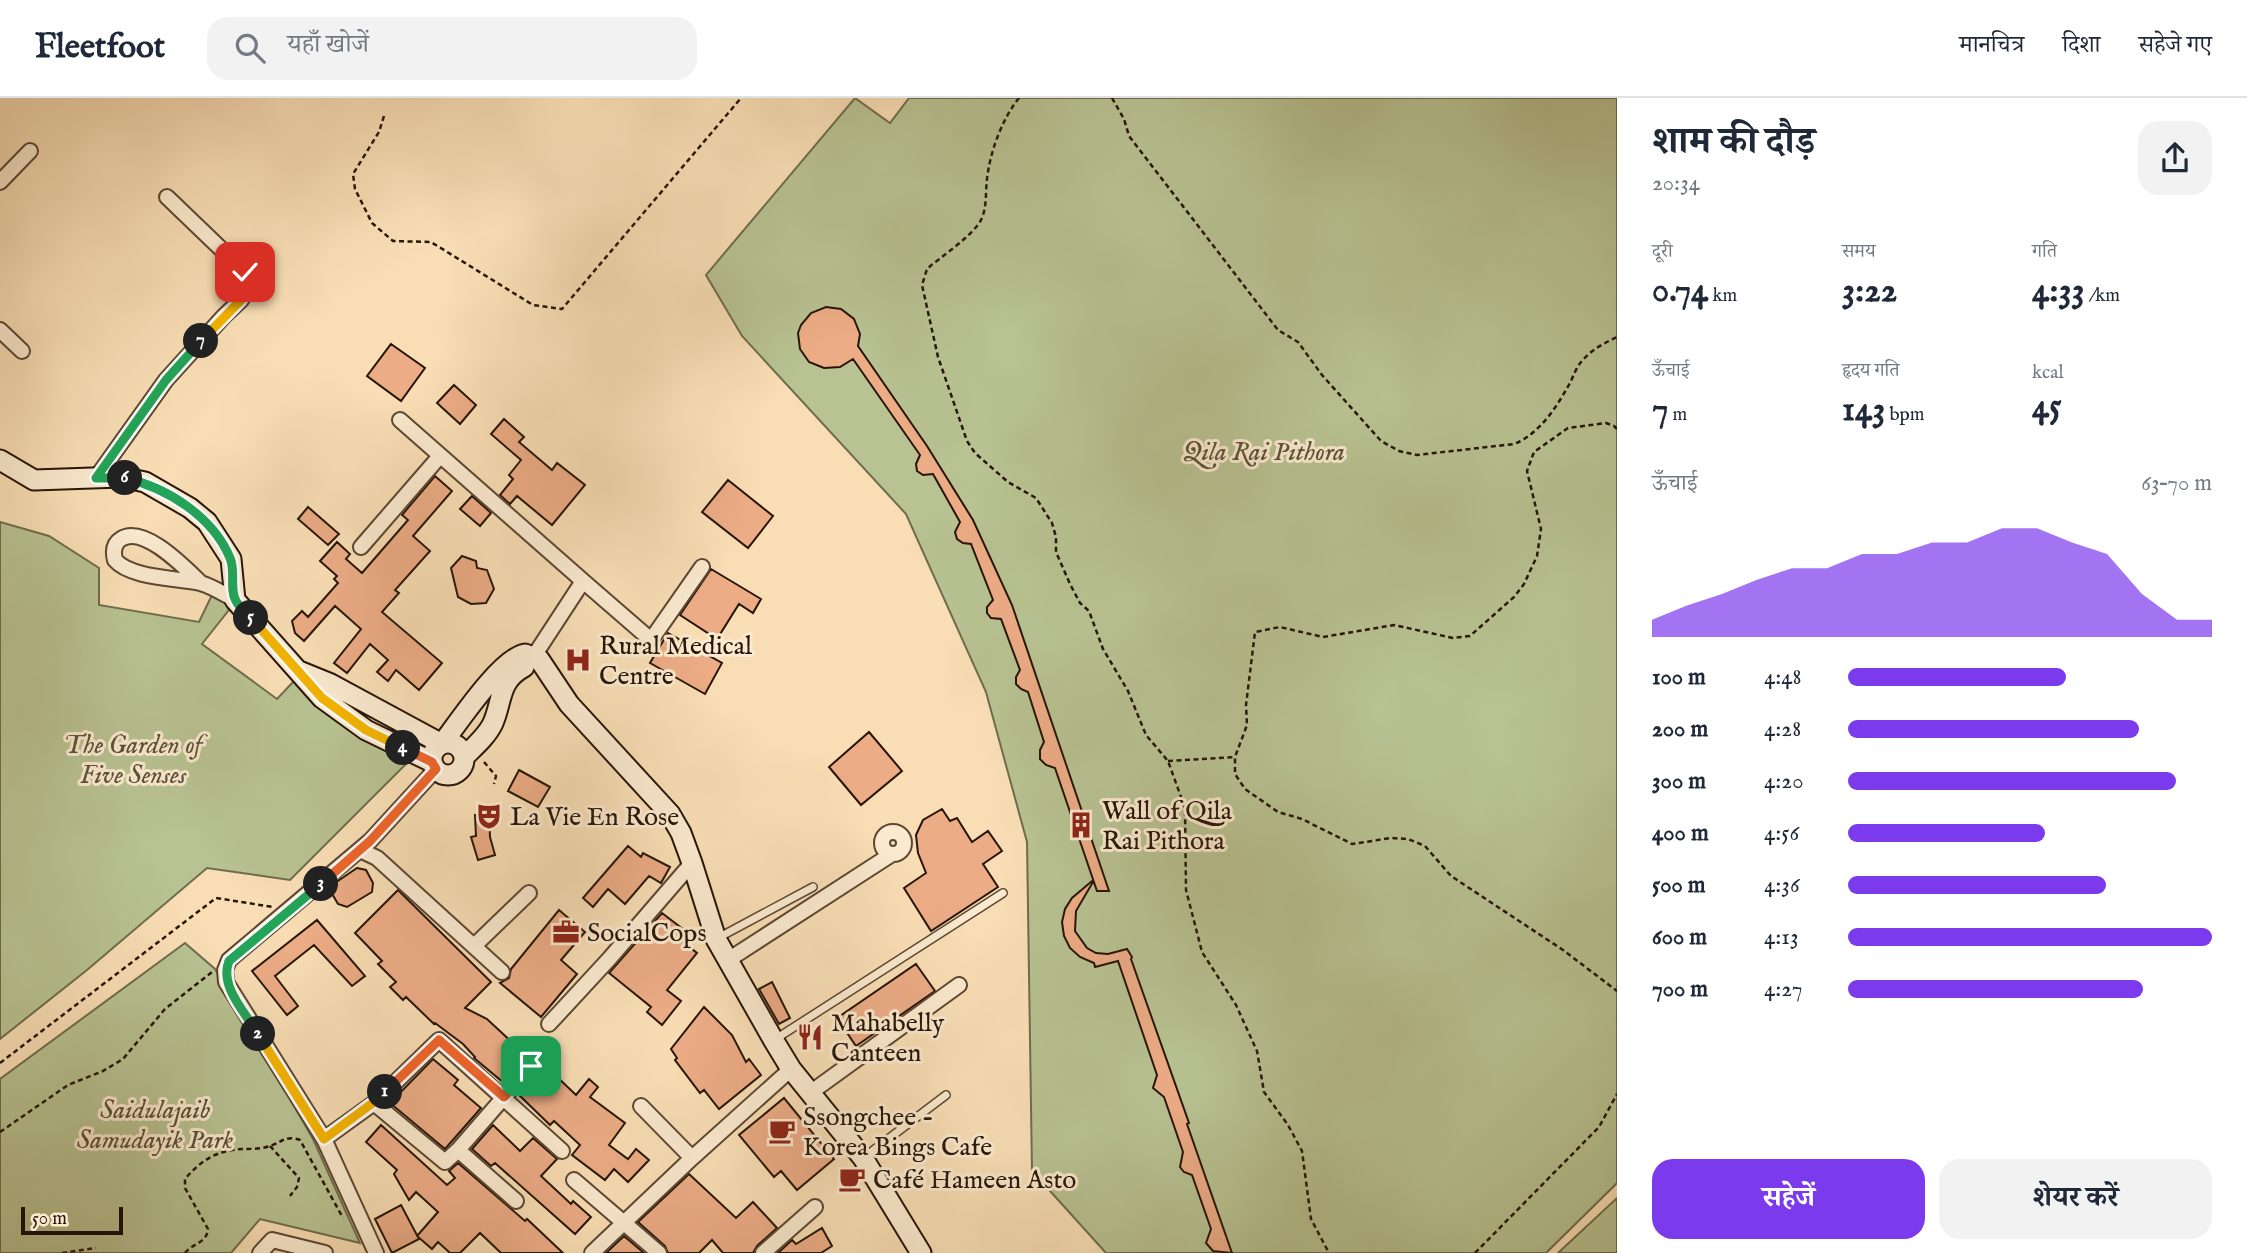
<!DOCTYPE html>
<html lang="hi">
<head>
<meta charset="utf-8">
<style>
  :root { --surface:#fff; --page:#f2f2f3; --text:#1f2937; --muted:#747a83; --line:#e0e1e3; --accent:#7c3aed }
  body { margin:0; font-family:"IM FELL English","Noto Serif Devanagari",serif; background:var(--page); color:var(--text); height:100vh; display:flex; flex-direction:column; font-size:26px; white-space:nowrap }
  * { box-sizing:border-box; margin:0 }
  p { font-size:23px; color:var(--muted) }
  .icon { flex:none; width:38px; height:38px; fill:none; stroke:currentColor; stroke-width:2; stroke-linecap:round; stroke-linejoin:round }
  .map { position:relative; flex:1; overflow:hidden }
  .panel { display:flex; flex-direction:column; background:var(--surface); width:630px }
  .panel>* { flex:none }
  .scale { position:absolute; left:21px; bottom:18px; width:102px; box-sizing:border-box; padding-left:7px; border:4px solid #261508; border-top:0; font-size:19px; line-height:24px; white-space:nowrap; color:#261508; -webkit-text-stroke:5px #fbeacf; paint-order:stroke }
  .pin { position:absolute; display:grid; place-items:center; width:60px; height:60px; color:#fff; margin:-30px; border-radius:14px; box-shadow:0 4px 10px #0006 }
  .km { position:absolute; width:35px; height:35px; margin:-18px; border-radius:50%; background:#222; color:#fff; font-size:19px; line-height:35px; text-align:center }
  .round { display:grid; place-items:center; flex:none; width:74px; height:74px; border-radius:21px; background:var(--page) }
  .summary { display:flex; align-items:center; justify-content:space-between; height:119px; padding:0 35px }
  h1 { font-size:38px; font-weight:700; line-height:52px }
  .stats { display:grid; grid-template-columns:repeat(3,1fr); gap:10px; height:119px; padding:7px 35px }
  .stats div { display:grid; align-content:center }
  .stats b { font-size:35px; font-weight:700 }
  .stats small { font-size:19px; font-weight:400 }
  .stats p { font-size:19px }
  .chart { height:196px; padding:14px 35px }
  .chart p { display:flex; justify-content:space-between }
  .chart svg { width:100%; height:126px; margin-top:7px; fill:var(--accent); opacity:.7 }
  .action { display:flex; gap:14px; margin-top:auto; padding:14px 35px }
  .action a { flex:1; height:80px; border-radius:21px; background:var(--accent); color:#fff; font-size:28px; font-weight:700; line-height:80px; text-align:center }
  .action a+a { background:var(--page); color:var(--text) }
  ul { padding:0 35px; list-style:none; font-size:23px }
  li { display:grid; grid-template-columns:112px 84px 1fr; align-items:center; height:52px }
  li i { height:18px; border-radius:9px; background:var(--accent) }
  header { display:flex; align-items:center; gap:42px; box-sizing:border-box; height:98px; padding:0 35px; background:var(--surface); border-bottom:2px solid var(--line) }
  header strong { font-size:33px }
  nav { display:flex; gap:38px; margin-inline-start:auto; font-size:24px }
  .search { width:490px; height:63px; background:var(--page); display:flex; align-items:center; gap:18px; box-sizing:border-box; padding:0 24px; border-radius:21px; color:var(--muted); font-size:26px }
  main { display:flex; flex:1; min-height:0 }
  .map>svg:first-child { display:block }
  .green { fill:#b8c292; stroke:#6f6c4d; stroke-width:2 }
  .building { fill:#ecac86; stroke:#261508; stroke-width:2 }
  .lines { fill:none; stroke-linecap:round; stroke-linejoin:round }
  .lane-casing { stroke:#5b4733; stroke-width:10 }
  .street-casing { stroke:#5b4733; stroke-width:18 }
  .secondary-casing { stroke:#261508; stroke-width:23 }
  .path { stroke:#261508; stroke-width:2.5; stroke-dasharray:5 3.5; stroke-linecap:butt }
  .lane { stroke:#fbeacf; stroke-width:7 }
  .street { stroke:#fbeacf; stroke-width:14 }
  .secondary { stroke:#fbeacf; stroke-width:19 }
  .split-1-casing { stroke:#fff; stroke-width:14 }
  .split-2-casing { stroke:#fff; stroke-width:14 }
  .split-3-casing { stroke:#fff; stroke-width:14 }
  .split-4-casing { stroke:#fff; stroke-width:14 }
  .split-5-casing { stroke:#fff; stroke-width:14 }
  .split-6-casing { stroke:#fff; stroke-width:14 }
  .split-7-casing { stroke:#fff; stroke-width:14 }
  .split-8-casing { stroke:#fff; stroke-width:14 }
  .split-1 { stroke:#f0652b; stroke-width:9 }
  .split-2 { stroke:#f5b400; stroke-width:9 }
  .split-3 { stroke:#22a559; stroke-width:9 }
  .split-4 { stroke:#f0652b; stroke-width:9 }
  .split-5 { stroke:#f5b400; stroke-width:9 }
  .split-6 { stroke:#22a559; stroke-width:9 }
  .split-7 { stroke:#22a559; stroke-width:9 }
  .split-8 { stroke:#f5b400; stroke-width:9 }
  .labels { text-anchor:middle; stroke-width:6; stroke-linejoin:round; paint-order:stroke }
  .park-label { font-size:26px; font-style:italic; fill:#595238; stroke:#fbeacf }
  .poi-label { font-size:26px; fill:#261508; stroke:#fbeacf; text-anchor:start }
</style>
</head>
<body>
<header>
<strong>Fleetfoot</strong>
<div class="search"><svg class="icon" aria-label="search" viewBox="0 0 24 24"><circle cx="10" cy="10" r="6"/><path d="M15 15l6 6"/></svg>यहाँ खोजें</div>
<nav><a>मानचित्र</a><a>दिशा</a><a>सहेजे गए</a></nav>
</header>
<main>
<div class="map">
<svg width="1617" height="1155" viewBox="0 0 1617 1155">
  <rect width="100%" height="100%" fill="#f9deb5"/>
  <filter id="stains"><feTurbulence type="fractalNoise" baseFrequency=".00286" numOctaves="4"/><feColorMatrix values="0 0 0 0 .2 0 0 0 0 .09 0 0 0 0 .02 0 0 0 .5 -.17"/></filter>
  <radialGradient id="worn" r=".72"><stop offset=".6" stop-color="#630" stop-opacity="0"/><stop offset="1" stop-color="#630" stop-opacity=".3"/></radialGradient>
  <path class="green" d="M855,0L890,25L909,0H1617V1085L1546,1155H1106L1032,1073L1027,744L986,594L906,416L742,238L706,177Z
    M0,424L49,438L99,470V507L199,524L212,497L232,508L202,546L277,601L294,583L346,629L410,662L290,782L207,770L87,872L0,941Z
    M185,845L215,871L313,1041L360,1145L260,1121L231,1155H0V981Z
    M1617,1100V1155H1558Z"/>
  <path class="building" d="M826,209L841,211L854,221L860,236L858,248L927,348L973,422L1012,507L1109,793H1097L1055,670L1046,667L1040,661V652L1044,644L1028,594L1021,591L1016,586V579L1020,572L1001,521L991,520L987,515V509L993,502L971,446L963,445L957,441L955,434L960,424L933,376L923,377L917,373L916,366L920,357L853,261L840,269L824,270L809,264L800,251L798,235L801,227L811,215Z
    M391,246L425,270L401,303L367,278Z
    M454,287L476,307L460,326L437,305Z
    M504,321L524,339L519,344L552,372L557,365L585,387L552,427L517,398L510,406L500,397L513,381L509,377L521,362L491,336Z
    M435,378L452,393L413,438L430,453L395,492L399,495L382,514L442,565L419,592L396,572L388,583L377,574L388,562L370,546L347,575L334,565L361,531L335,508L304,543L295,535L292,523L302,513L308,519L338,485L334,481L337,478L320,463L337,444L350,456L346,461L362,475L408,422L402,417Z
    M728,382L773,418L748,450L702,414Z
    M472,398L491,415L480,428L460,411Z
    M308,409L339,436L328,447L298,421Z
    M462,458L476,463L477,470L487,472L494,491L486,505L471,506L458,499L451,470Z
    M711,471L761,501L753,515L739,506L717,541L680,517Z
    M668,535L722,565L705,596L650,565Z
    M869,634L902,673L861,707L829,669Z
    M519,672L550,689L538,709L508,693Z
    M942,711L950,723L957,720L972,744L988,733L1002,753L983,766L998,789L931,833L904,790L926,775L918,755L916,737L923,722Z
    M489,716L490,739L495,757L478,762L471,739L476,738L475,717Z
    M628,748L641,759L643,755L670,769L661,785L649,778L625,806L608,791L593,809L583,800Z
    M357,770L366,772L373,785L372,794L347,809L338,806L331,794L332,787Z
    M1092,783L1093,784L1076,813L1075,833L1087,850L1096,855L1108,856L1127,851L1132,859L1131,861L1189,1025L1187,1026L1232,1155L1213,1153L1206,1145L1211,1131L1192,1077L1184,1074L1180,1069L1183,1054L1164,999L1153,990L1157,977L1118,863L1095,869L1094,865L1080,859L1070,850L1064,838L1062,824L1065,811L1072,800Z
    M398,792L491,884L465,910L487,921L517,949L505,963L515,972L504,985L474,960L475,959L463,946L435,925L434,926L406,899L403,902L390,889L396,884L378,866L382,863L355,835Z
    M559,812L585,834L561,862L577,876L541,919L500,885L509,880L511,871Z
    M662,815L688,835L682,843L697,855L667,892L681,903L662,927L647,914L651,909L609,875Z
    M317,822L365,878L352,888L314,847L275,878L298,908L287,917L252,873Z
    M916,866L935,893L856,948L837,920Z
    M772,884L790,920L779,926L759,891Z
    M704,909L732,937L746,964L749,961L761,977L719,1011L704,992L700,995L675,962L677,960L671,951Z
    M433,961L458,982L454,987L481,1010L445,1051L390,1005Z
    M554,976L576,997L589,981L598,989L590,999L625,1025L609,1047L628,1061L636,1051L649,1062L628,1084L614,1071L605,1082L572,1057L580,1047L554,1023L550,1027L519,997L537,977L545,986Z
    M784,1000L834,1061L797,1092L781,1073L774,1079L739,1037Z
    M381,1027L447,1087L455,1080L449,1073L458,1065L525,1123L527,1121L563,1155H501L480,1135L460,1155H450L438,1144L432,1151L417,1138L438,1114L416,1094L409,1102L394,1076L397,1072L366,1044Z
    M493,1027L520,1053L533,1040L557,1061L541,1078L571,1106L573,1103L591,1119L575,1136L495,1065L491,1068L472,1051Z
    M689,1076L736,1120L753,1104L777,1130L757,1148L753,1155H723L712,1142L699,1155H668L665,1148L638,1124Z
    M401,1107L419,1141L392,1155L375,1121Z
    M822,1130L832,1148L821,1155H778L792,1142L796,1146Z
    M624,1138L644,1155H606Z"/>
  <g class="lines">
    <g class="lane-casing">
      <path id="lane" d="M716,841L813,789
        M774,942L1003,795
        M863,1060L946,997"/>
    </g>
    <g class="street-casing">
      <path id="street" d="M0,84L30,53
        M0,232L22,253
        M400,322L583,483L534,558
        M96,380L166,282L224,218L241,202L251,185L245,174L167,99
        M361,449L440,358
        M583,483L651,542L702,469
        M201,485C186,471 144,426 121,441C113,446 113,454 115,462C130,480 177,480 200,485C212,488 224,496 235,502
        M882 745a11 11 0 1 1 22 0a11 11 0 1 1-22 0Z
        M360,752L377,760L502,874
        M474,848L529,795
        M728,862L892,756
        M549,926L610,860L692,765
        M810,995L959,887
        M374,1005L445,1064L458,1052L531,968
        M641,1008L692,1060
        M324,1041L374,1005L439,942L562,1053
        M458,1052L516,1103
        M574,1082L659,1155
        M260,1155L272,1142L325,1155
        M376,1155L324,1041L226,884L225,872L229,862L370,743L436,671
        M592,1155L692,1060L791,971
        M763,1155L815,1109"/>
    </g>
    <g class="secondary-casing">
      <path id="secondary" d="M0,362L34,382L121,379L145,384L190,410L207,424L231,461L235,502L322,600L366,632L432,664
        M299,573L331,586L442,646C458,625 501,560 525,556L539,561L569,606L670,716L681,735L692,765L716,841L774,943L791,971L863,1060L921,1155
        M432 661a16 16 0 1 1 32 0a16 16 0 1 1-32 0Z
        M464,659C474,649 487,638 493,625C503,602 498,583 524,569"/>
    </g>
    <path class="path" d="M1019,0C1002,21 990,54 987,81C985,96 988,115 977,128C965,143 942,158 927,171L922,187L938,259L967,343L975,355L1008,384L1036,400L1052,425L1056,439V454L1070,486L1080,505L1089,513L1103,551L1128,593L1146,637L1168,663L1185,710L1186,792L1202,854L1236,907L1257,953L1264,994L1288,1027L1302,1053L1311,1121L1329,1155
      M1112,0L1124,21L1129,38L1278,232L1298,244L1322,277L1381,343L1399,353L1417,357L1514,346C1540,336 1558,307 1571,283C1574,276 1577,269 1581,264C1591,252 1604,245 1617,239
      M384,18L379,34L353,76L355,91L372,125L393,143L431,144L533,207L562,211L741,0
      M1617,331L1614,328L1606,325L1568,330L1534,354L1527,373L1541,431L1537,458L1524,486L1514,499L1470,538L1453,540L1394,527L1323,539L1280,529L1255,534L1246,607L1247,627L1235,659V676L1245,691L1278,714L1302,721L1352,746L1391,740L1408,741L1425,748L1451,778L1563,852L1617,893
      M1168,663L1235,659
      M484,664L496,678L494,686
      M0,965L216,800L273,809
      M0,1034L68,987L103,973L123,961L165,911L212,874
      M270,1048L299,1080L297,1089L290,1098
      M62,1155L96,1150
      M185,1155C193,1145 207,1145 208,1131L185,1090V1081C201,1062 218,1052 242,1051C250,1051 262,1051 270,1048C282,1044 286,1037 300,1042L343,1120
      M1475,1155L1599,1029L1617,996"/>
    <use href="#lane" class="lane"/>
    <use href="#street" class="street"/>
    <use href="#secondary" class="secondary"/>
  </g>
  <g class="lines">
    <g class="split-1-casing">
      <path id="split-1" d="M385,994L439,942L504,999L531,968"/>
    </g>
    <g class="split-2-casing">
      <path id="split-2" d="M258,936L324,1041L374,1004L385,994"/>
    </g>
    <g class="split-3-casing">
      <path id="split-3" d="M258,936C245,914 219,888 229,863L321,786"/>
    </g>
    <g class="split-4-casing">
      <path id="split-4" d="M321,786L370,743L436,671L432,664L403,650"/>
    </g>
    <g class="split-5-casing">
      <path id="split-5" d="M251,520L322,600L366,632L403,650"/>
    </g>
    <g class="split-6-casing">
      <path id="split-6" d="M125,380C168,390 213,419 230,460C236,473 229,491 236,503C239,509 246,515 251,520"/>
    </g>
    <g class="split-7-casing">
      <path id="split-7" d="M125,380H96L166,282L201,243"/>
    </g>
    <g class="split-8-casing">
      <path id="split-8" d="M201,243L241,202L251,185L245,174"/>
    </g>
    <use href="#split-1" class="split-1"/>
    <use href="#split-2" class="split-2"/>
    <use href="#split-3" class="split-3"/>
    <use href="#split-4" class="split-4"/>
    <use href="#split-5" class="split-5"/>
    <use href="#split-6" class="split-6"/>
    <use href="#split-7" class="split-7"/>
    <use href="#split-8" class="split-8"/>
  </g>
  <defs>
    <g id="hospital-bare" transform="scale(2.1)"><path d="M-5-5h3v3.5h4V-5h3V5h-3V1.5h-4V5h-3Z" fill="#8f2418" stroke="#fbeacf" stroke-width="2.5" paint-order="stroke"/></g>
    <g id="theatre-bare" transform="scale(2.1)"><path d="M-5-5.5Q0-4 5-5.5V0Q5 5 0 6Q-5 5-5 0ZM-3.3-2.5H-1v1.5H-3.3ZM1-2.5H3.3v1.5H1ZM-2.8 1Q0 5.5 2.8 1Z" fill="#8f2418" stroke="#fbeacf" stroke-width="2.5" paint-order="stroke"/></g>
    <g id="building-bare" transform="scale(2.1)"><path d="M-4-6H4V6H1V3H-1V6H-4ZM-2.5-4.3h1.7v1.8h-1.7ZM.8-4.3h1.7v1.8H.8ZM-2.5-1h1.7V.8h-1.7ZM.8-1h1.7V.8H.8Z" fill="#8f2418" stroke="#fbeacf" stroke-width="2.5" paint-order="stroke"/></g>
    <g id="office-bare" transform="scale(2.1)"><path d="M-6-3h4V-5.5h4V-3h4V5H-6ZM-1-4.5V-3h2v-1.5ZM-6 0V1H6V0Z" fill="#8f2418" stroke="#fbeacf" stroke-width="2.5" paint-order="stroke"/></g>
    <g id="restaurant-bare" transform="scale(2.1)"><path d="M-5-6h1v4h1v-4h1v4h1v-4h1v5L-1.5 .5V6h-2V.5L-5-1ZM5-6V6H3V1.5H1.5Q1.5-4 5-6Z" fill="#8f2418" stroke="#fbeacf" stroke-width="2.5" paint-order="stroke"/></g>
    <g id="cafe-bare" transform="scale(2.1)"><path d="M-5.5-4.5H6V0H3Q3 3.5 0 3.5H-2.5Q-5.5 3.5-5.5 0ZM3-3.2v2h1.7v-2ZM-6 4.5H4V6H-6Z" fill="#8f2418" stroke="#fbeacf" stroke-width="2.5" paint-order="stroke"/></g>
  </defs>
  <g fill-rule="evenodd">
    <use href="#hospital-bare" x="578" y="562"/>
    <use href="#theatre-bare" x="489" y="718"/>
    <use href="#building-bare" x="1081" y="727"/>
    <use href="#office-bare" x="566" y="834"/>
    <use href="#restaurant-bare" x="810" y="939"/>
    <use href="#cafe-bare" x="782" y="1033"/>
    <use href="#cafe-bare" x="852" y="1081"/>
  </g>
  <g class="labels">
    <g class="park-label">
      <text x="1264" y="362">Qila Rai Pithora</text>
      <text x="133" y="655">The Garden of<tspan x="133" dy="30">Five Senses</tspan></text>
      <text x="155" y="1020">Saidulajaib<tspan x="155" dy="30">Samudayik Park</tspan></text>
    </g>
    <g class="poi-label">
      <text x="599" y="556">Rural Medical<tspan x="599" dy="30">Centre</tspan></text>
      <text x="1102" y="721">Wall of Qila<tspan x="1102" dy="30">Rai Pithora</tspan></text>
      <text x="510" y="727">La Vie En Rose</text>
      <text x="587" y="843">SocialCops</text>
      <text x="831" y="933">Mahabelly<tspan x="831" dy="30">Canteen</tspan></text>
      <text x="803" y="1027">Ssongchee -<tspan x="803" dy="30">Korea Bings Cafe</tspan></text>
      <text x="873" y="1090">Café Hameen Asto</text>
    </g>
  </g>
  <rect width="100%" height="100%" filter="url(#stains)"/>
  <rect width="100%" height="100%" fill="url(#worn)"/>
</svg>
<div class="scale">50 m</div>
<div class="pin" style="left:531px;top:968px;background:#1e9e55"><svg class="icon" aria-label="arrive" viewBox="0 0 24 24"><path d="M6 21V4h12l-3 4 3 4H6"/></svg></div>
<div class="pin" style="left:245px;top:174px;background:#d93025"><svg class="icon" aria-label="check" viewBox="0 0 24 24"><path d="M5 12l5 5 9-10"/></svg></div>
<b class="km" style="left:385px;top:994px">1</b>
<b class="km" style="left:258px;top:936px">2</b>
<b class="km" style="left:321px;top:786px">3</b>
<b class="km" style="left:403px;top:650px">4</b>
<b class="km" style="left:251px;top:520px">5</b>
<b class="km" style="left:125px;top:380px">6</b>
<b class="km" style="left:201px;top:243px">7</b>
</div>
<section class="panel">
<div class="summary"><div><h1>शाम की दौड़</h1><p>20:34</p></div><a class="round"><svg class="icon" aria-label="share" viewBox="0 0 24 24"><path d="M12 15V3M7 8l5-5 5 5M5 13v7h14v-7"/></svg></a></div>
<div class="stats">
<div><p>दूरी</p><b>0.74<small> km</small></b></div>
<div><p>समय</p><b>3:22</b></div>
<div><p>गति</p><b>4:33<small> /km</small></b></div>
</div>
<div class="stats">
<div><p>ऊँचाई</p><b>7<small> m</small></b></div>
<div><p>हृदय गति</p><b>143<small> bpm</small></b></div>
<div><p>kcal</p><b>45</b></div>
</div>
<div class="chart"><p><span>ऊँचाई</span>63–70 m</p>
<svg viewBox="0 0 160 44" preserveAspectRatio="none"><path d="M0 44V38L10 33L20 29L30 24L40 20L50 20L60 15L70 15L80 11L90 11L100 6L110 6L120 11L130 15L140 29L150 38L160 38V44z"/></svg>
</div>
<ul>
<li><b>100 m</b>4:48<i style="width:60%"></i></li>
<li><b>200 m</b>4:28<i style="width:80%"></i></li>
<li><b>300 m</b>4:20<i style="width:90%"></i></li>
<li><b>400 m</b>4:56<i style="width:54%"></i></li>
<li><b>500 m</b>4:36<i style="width:71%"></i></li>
<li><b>600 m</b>4:13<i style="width:100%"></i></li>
<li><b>700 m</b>4:27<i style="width:81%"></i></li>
</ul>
<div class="action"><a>सहेजें</a><a>शेयर करें</a></div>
</section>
</main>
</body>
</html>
